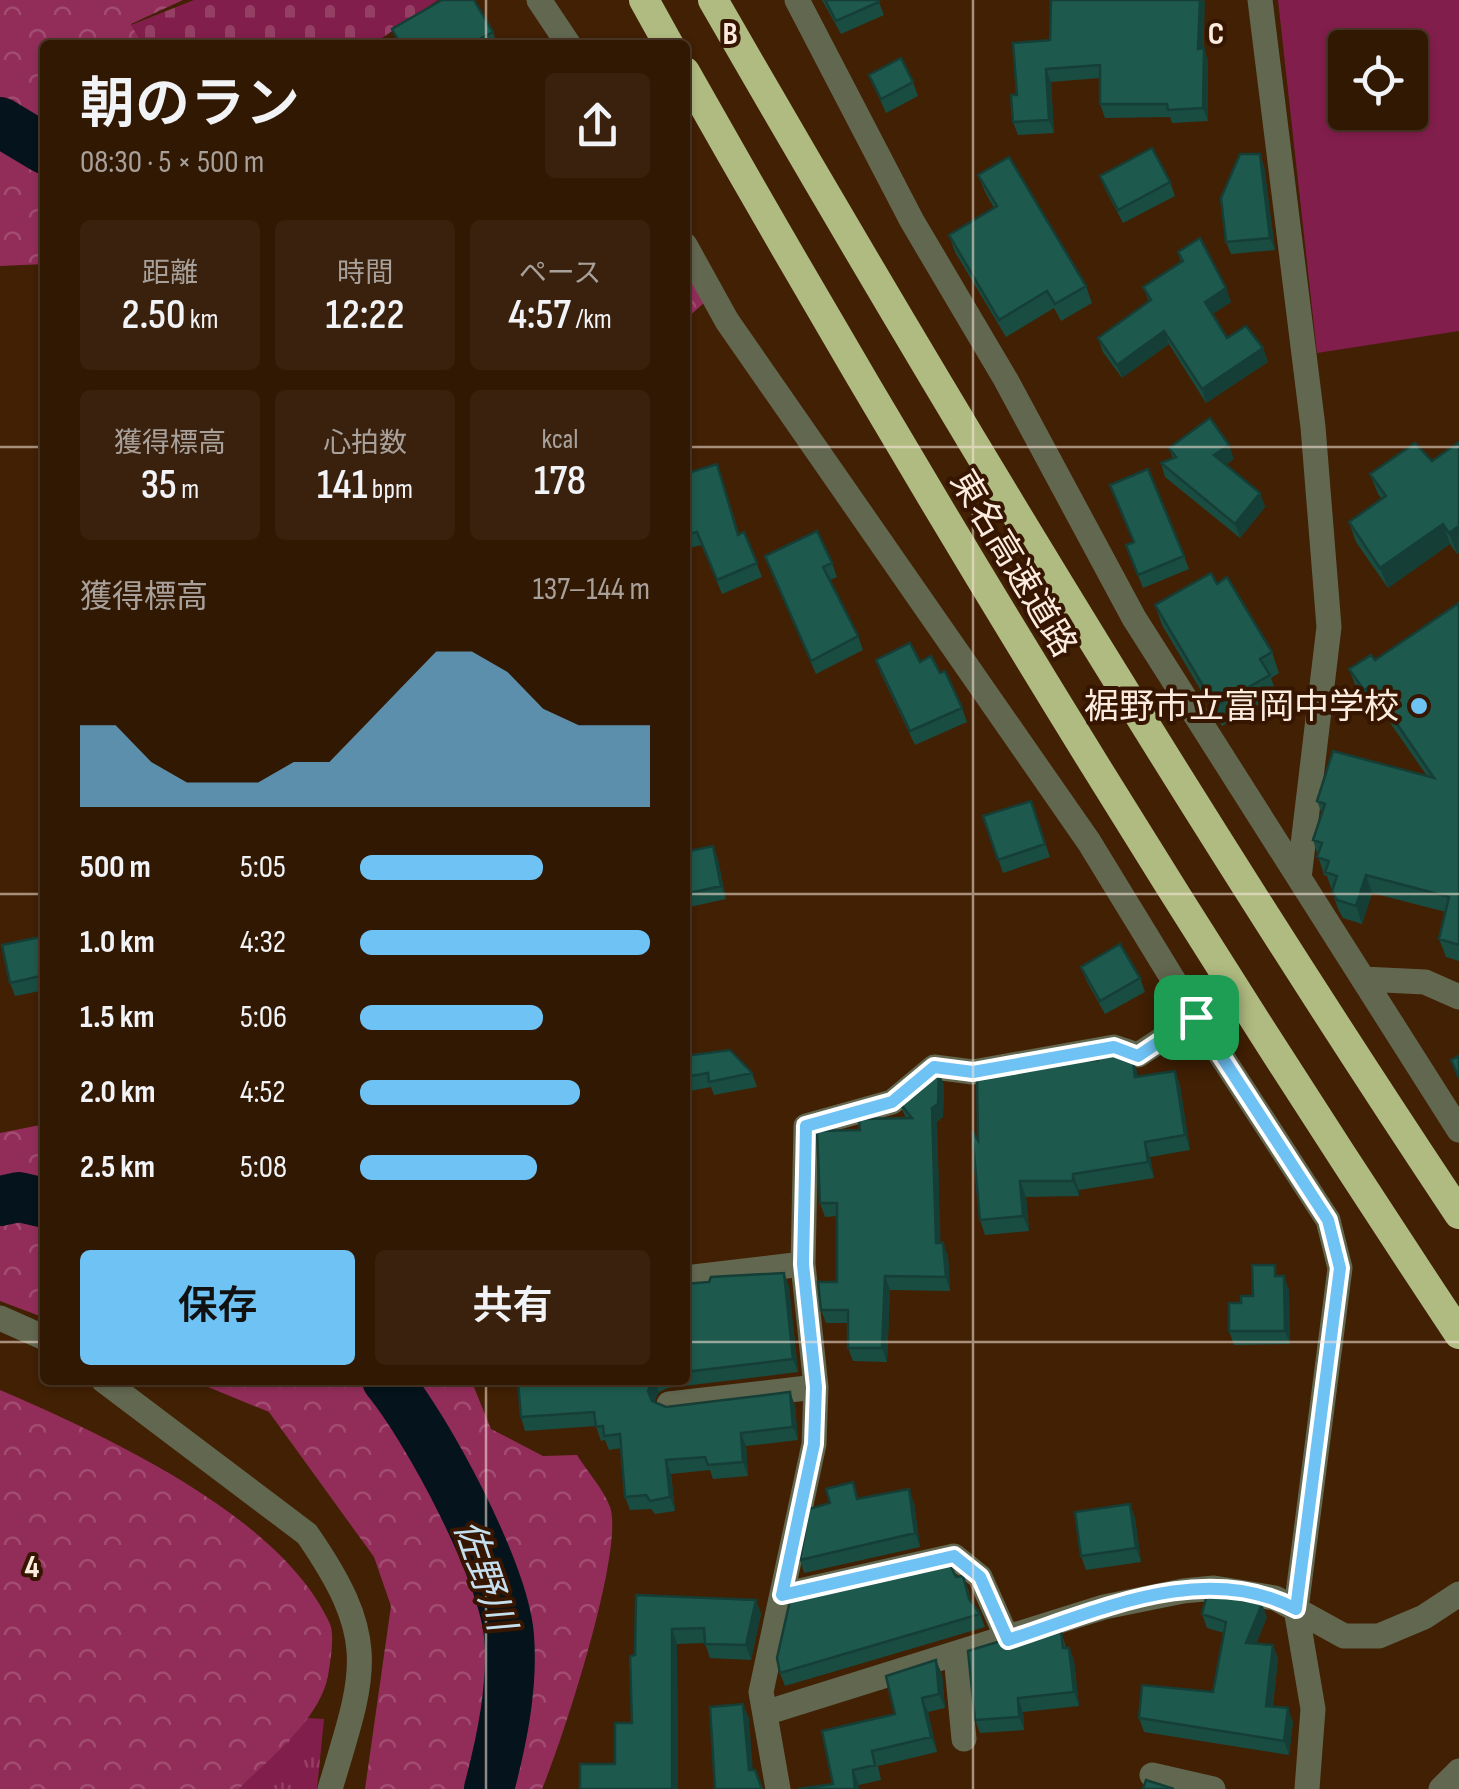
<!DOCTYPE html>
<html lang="ja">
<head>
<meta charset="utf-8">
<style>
  :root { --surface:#311803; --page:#39210d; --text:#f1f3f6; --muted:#a8a09a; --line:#4c3725; --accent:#6fc2f4 }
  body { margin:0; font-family:"Sofia Sans Condensed","Noto Sans JP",sans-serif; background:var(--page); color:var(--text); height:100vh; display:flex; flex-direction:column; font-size:38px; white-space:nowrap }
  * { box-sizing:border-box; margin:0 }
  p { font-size:32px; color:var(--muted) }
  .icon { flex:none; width:55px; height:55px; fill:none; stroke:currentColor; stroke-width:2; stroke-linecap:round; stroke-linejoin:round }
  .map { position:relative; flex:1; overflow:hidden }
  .sheet { position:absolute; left:40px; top:40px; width:650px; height:1345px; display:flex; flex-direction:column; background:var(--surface); border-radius:10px; box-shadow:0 2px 8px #0004,0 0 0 2px var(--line) }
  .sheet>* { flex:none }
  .tools { position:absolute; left:1328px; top:30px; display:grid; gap:20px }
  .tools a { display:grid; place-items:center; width:100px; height:100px; border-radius:10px; background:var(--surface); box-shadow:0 2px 8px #0004,0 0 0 2px var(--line); font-size:50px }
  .pin { position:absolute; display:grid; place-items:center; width:85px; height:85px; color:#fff; margin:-42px; border-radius:20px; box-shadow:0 5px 15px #0006 }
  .round { display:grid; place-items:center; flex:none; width:105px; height:105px; border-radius:10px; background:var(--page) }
  .summary { display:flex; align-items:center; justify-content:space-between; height:170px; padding:0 40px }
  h1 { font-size:55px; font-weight:600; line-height:75px }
  .figures { display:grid; grid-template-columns:repeat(3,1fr); gap:15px; height:170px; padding:10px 40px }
  .figures div { display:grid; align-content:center; border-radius:10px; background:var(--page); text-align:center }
  .figures b { font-size:42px; font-weight:600 }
  .figures small { font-size:28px; font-weight:400 }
  .figures p { font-size:28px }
  .chart { height:280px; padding:20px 40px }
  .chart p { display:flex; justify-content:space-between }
  .chart svg { width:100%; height:180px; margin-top:10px; fill:var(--accent); opacity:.7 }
  .action { display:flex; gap:20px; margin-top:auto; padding:20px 40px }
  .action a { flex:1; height:115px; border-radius:10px; background:var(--accent); color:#111; font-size:40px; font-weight:600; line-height:115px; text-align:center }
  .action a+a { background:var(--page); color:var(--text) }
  ul { padding:0 40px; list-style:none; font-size:32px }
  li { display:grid; grid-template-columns:160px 120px 1fr; align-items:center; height:75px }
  li i { height:25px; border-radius:12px; background:var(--accent) }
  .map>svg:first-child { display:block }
  .grass { fill:url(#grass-tufts) }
  .forest { fill:url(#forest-crowns) }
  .cemetery { fill:url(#cemetery-stones) }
  .pitch { fill:#821e4c; fill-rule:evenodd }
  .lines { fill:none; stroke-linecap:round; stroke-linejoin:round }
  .river { stroke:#04131c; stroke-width:50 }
  .minor { stroke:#626750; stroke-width:25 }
  .highway { stroke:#b0bb81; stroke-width:30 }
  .wall { fill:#1a4d42 }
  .shaded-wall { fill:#153e36 }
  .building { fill:#1e594d; stroke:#153e36; stroke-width:2.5 }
  .route-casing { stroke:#fff; stroke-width:20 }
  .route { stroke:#6fc2f4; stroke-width:12 }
  .grid { fill:none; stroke:#fcebdf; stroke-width:2.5; stroke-opacity:0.55 }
  .poi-dot { fill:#6fc2f4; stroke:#361600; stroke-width:4 }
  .labels { text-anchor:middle; stroke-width:8; stroke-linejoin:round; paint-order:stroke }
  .street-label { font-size:35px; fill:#fcebdf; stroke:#361600 }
  .poi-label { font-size:35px; fill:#fcebdf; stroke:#361600; text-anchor:end }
  .water-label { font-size:38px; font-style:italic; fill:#c6dfef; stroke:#361600 }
  .grid-label { font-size:32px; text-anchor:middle; font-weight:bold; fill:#fcebdf; stroke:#361600; stroke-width:8; stroke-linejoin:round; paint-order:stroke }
</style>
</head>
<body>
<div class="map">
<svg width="1459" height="1789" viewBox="0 0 1459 1789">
  <defs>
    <pattern id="grass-tufts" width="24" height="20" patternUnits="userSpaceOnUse" patternTransform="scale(2.5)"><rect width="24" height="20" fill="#821e4c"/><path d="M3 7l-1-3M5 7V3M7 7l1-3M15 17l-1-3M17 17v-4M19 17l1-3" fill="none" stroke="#953f65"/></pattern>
    <pattern id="forest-crowns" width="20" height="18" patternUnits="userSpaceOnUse" patternTransform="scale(2.5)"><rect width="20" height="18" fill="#922d5a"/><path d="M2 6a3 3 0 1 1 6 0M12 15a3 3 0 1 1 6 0" fill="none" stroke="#a24c71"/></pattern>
    <pattern id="cemetery-stones" width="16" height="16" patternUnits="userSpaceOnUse" patternTransform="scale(2.5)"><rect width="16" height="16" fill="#821e4c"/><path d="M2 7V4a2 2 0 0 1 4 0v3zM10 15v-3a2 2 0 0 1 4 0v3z" fill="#953f65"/></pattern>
  </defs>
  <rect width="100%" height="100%" fill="#412004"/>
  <path class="grass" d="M308,1718L324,1719L317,1789H239Z"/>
  <path class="forest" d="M0,0H183L131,24L143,45H45V264L0,266Z
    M685,259L706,301L685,320Z
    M45,1124V1318L0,1301V1133Z
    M191,1380H471L491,1429L543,1456L577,1455C587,1471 604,1490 610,1507C625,1549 562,1743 542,1789H365L391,1606L374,1557L269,1412Z
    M0,1390C104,1435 282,1516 330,1624C335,1635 330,1664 328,1676C319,1721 269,1758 239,1789H0Z"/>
  <path class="cemetery" d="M194,0H438L382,38L363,45H143L131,25Z"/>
  <path class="pitch" d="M1278,0H1459V331L1317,353ZM1345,48H1410V112H1345Z"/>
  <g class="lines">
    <path class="river" d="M0,122L45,149
      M0,1201L19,1197L45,1203
      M387,1380C428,1430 504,1572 509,1636C513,1687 502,1740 489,1789"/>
    <path class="minor" d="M539,0L569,45
      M797,0L912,221L1006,380L1134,618L1459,1130
      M1260,0L1313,427L1329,627L1299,878
      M685,245L727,321L1089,842L1196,1017L1328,1220L1340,1268L1296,1609L1313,1709L1307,1789
      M1363,979L1425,982L1459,997
      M685,1278L803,1264
      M0,1318L45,1338
      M103,1380L307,1534C381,1641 365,1672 330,1789
      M669,1404L816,1387
      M782,1595L954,1556L980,1577L1008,1640
      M956,1656L964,1739
      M765,1713L1104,1607L1183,1591L1214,1588L1275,1598L1344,1636H1379L1424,1617L1459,1594
      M1152,1775L1213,1789
      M778,1789L761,1692L814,1444L816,1387L803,1264L806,1126L892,1102L934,1067L973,1072L1114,1047L1138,1055L1196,1017
      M1441,1789L1459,1771"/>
    <path class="highway" d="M644,0L669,45
      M713,0C950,412 1196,818 1459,1214
      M685,72C928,502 1186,922 1459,1334"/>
  </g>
  <path class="wall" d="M822,0H878L884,15L841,34Z
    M1051,0H1204V48L1208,61V121L1172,123L1170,117L1105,118L1100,104V78L1051,82L1054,133L1018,135L1013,122L1017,95L1050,40Z
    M392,29L493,32L497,45H398Z
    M869,75L913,82L918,96L886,113Z
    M1264,166L1275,250L1231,254L1226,242Z
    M978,175L1086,286L1092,303L1061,321L1054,308L1006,337L955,252L949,235L994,208L985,192Z
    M1100,176L1170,182L1175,196L1123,223L1105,189Z
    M1178,252L1226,288L1231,302L1212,314L1227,338L1263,348L1268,362L1206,403L1169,344L1122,378L1103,352L1098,338L1149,302L1143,287L1181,262Z
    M1459,442V552L1457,554L1450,544L1388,588L1356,542L1349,522L1382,499L1378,494L1370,474L1432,461Z
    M1169,448L1234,459L1225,465L1260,493L1265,507L1240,538L1165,477L1161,463L1173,458Z
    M685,474L722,478L739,534L744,532L762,577L722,594L702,545L685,549Z
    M1126,545L1184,556L1189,569L1143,588Z
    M765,556L832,563L837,577L830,580L858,636L863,650L816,674Z
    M1217,584L1272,652L1279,673L1271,678L1277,695L1222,726L1162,625L1155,605Z
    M1459,603V961L1446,957L1439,939L1446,912L1372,893L1362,924L1343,918L1338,909L1327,876L1324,875L1313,840L1322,814L1317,801L1427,776L1377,704L1370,708L1356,687L1349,669L1375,660Z
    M876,660L920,662L962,708L967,722L915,745L881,674Z
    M1031,801L1050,857L1003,873L983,816Z
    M713,846L718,860L726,899L685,908V852Z
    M45,936V990L15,996L10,983Z
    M1081,967L1140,978L1145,992L1105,1014L1086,980Z
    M1132,1055L1138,1077L1175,1071L1180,1086L1190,1150L1150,1157L1154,1178L1079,1190V1196L1026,1197L1029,1231L985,1235L980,1220L978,1140L1098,1060Z
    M685,1056L752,1073L757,1087L714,1095L711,1087L685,1092Z
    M944,1085L943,1117L937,1122L940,1243L948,1256L950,1291L890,1290L887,1362L853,1361L848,1348V1323H826L821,1310L837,1282V1216L825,1217L820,1203L860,1130L906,1118L898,1101Z
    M784,1273L789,1287L798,1372L667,1388L659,1392L654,1402L666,1407L790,1392L795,1406L798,1440L746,1446L748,1476L713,1479L710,1470L671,1474L675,1511L655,1514L651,1509L630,1510L625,1497L621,1448L609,1450L605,1440L601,1441L596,1426L525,1431L521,1417L518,1380H685V1284Z
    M1279,1276L1289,1290L1290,1344L1234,1345L1229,1331L1241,1303Z
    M859,1499L914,1503L920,1547L804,1573L800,1560Z
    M1130,1504L1135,1518L1141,1562L1086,1570L1081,1556Z
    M956,1577L968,1589L971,1602L980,1614L985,1627L785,1686L780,1673Z
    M636,1595L756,1600L761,1614L751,1660L710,1658L705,1643L677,1644L678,1789H580L615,1764L632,1723Z
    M1202,1614L1267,1617L1256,1644L1273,1645L1278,1659L1273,1706L1293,1722L1289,1755L1144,1732L1139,1718L1213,1692L1224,1633L1207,1628Z
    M1061,1631L1066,1648H1069L1074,1661L1079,1706L1023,1712L1024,1730L980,1733L975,1720Z
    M936,1660L942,1675L945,1708L928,1712L937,1752L878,1766L881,1780L859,1785L833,1784L895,1714Z"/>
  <path class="shaded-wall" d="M1200,0H1204L1205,3L1203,62L1198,49Z
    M1204,48L1208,61V121L1203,108Z
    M1046,69L1051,82L1054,133L1049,120Z
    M1260,154L1264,166L1275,250L1270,238Z
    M1226,288L1231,302L1210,316L1205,302Z
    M1164,331L1169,344L1122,378L1117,365Z
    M1263,348L1268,362L1206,403L1202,389Z
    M1229,445L1234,459L1219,469L1214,455Z
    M1260,493L1265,507L1240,538L1235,524Z
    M1443,524L1450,544L1388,588L1380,568Z
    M1459,526V552L1457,554L1449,533Z
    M1371,686L1377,704L1370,708L1364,690Z
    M713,846L718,860L726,899L721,886Z
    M1366,875L1372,893L1362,924L1356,906Z
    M1132,1055L1137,1071L1140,1093L1135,1077Z
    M939,1071L944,1085L943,1117L937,1122L941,1256L936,1243L932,1108Z
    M1175,1071L1180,1086L1190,1150L1185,1135Z
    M1145,1142L1150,1157L1154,1178L1148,1162Z
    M1073,1174L1079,1190V1196L1073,1181Z
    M1020,1181L1026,1197L1029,1231L1023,1216Z
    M943,1243L948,1256L950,1291L946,1277Z
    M784,1273L789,1287L798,1372L793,1359Z
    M885,1276L890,1290L887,1362L882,1348Z
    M1284,1276L1289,1290L1290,1344L1285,1331Z
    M653,1380H654L659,1392L653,1405L648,1391Z
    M790,1392L795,1406L798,1440L793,1427Z
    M741,1433L746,1446L748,1476L743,1462Z
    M666,1460L671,1474L675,1511L670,1497Z
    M909,1489L914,1503L920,1547L915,1533Z
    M1130,1504L1135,1518L1141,1562L1136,1548Z
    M756,1600L761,1614L751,1660L746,1645Z
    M1262,1604L1267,1617L1251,1656L1246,1643Z
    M672,1629L677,1644L678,1789H672Z
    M1273,1645L1278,1659L1271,1719L1266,1706Z
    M1069,1648L1074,1661L1079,1706L1074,1692Z
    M936,1660L942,1675L945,1708L939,1694Z
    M922,1698L928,1712L937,1752L931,1737Z
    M1018,1698L1023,1712L1024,1730L1019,1717Z
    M743,1704L749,1718L754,1785L749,1770Z
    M1288,1708L1293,1722L1289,1755L1284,1741Z
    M853,1770L859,1785V1789H855Z"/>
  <path class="building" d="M442,0H474L493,32L472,43L474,45H401L392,29Z
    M825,0H878L879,2L836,21Z
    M1051,0H1200L1198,49L1204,48L1203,108L1168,110L1167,104H1100V65L1046,69L1049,120L1013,122L1011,95H1017L1013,43L1050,40Z
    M901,58L913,82L881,99L869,75Z
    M1152,148L1170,182L1118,210L1100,176Z
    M1240,154H1260L1270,238L1226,242L1221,198Z
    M1009,157L1086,286L1055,304L1047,291L999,320L949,235L997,206L978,175Z
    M1200,238L1226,288L1205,302L1227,338L1246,326L1263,348L1202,389L1164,331L1117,365L1098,338L1151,300L1143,287L1183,261L1178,252Z
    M1210,418L1229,445L1214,455L1260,493L1235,524L1161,463L1176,457L1169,448Z
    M1459,442V526L1449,533L1443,524L1380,568L1349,522L1386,496L1370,474L1415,443L1432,461Z
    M717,464L738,535L744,532L757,563L717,580L697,532L685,535V474Z
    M1148,469L1184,556L1138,575L1126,545L1134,542L1110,485Z
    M817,531L832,563L823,567L858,636L811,661L765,556Z
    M1211,573L1217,584L1227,577L1272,652L1260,659L1270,675L1215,706L1155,605Z
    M1459,603V945L1439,939L1449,897L1366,875L1356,906L1337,900L1332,891L1337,876L1325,872L1329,861L1317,857L1322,843L1313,840L1325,804L1317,801L1333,751L1434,778L1371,686L1364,690L1349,669L1371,655L1375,660Z
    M910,643L920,662L931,656L940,673L945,671L962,708L910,731L876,660Z
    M1031,801L1045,844L998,860L983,816Z
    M713,846L721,886L685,894V852Z
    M45,936V975L10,983L2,945Z
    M1120,944L1140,978L1100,1001L1081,967Z
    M730,1050L752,1073L709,1082L708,1073L685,1077V1056Z
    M1119,1052L1132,1055L1135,1077L1175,1071L1185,1135L1145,1142L1148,1162L1073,1174V1181H1020L1023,1216L980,1220L972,1131L978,1140L977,1071L1037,1069V1062L1098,1060V1055Z
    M1459,1056V1078L1451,1060Z
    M939,1071L938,1104L932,1108L936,1243H943L946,1277L885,1276L882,1348H848V1310H821L818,1282H837V1203H820L817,1131L860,1130L859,1119L912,1118L898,1101Z
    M1252,1265H1275V1276H1284L1285,1331H1229V1303H1241V1296H1253Z
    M784,1273L793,1359L685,1372V1284L709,1282L711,1277Z
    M518,1380H653L648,1391L652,1401L666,1407L790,1392L793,1427L741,1433L743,1462L708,1465L705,1457L666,1460L670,1497L650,1501L646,1495L625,1497L620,1434L604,1436L603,1426L596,1427L594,1412L521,1417Z
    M853,1482L857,1499L909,1489L915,1533L800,1560L809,1509L830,1503L826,1489Z
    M1130,1504L1136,1548L1081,1556L1075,1512Z
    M950,1565L956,1577L963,1576L969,1599L980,1614L780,1673L777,1658L791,1596L921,1566Z
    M1208,1591L1262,1604L1246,1643L1273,1645L1266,1706L1288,1708L1284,1741L1139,1718L1142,1685L1213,1692L1226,1622L1202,1614Z
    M636,1595L756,1600L746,1645L705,1644L704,1628L672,1629V1789H580V1764H615V1723H632L630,1656L635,1655Z
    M1061,1631L1063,1648H1069L1074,1692L1018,1698L1019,1717L975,1720L968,1651L1017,1636Z
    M936,1660L939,1694L922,1698L931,1737L872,1751L875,1765L853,1770L855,1789H798L833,1784L822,1731L895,1714L886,1676Z
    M743,1704L749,1770H755L762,1789H715L710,1707Z
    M1146,1780L1174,1789H1143Z"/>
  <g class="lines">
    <g class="route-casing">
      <path id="route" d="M1196,1017L1328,1220L1340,1268L1296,1609C1205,1560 1098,1611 1008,1640L980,1577L954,1556L782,1595L814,1444L816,1387L803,1264L806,1126L892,1102L934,1067L973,1072L1114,1047L1138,1056Z"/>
    </g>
    <use href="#route" class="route"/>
  </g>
  <path class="grid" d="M486,0V45M973,0V1789M0,447H45M685,447H1459M0,894H45M685,894H1459M0,1342H45M685,1342H1459M486,1380V1789"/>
  <circle class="poi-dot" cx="1419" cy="706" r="10"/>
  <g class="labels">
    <g class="street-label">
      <text transform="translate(1014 563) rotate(59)" y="12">東名高速道路</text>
    </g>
    <g class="poi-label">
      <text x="1399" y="718">裾野市立富岡中学校</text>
    </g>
    <g class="water-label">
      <text transform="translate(485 1575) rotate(71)" y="13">佐野川</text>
    </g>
  </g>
  <g class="grid-label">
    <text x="730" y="44">B</text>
    <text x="1216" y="44">C</text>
    <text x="32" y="1577">4</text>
  </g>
</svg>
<div class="tools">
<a><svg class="icon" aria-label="locate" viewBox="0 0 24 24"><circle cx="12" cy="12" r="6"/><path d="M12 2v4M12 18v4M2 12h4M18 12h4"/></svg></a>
</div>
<div class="pin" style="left:1196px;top:1017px;background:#1e9e55"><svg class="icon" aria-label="arrive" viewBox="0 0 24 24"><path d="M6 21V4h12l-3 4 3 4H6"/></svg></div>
<section class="sheet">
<div class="summary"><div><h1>朝のラン</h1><p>08:30 · 5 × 500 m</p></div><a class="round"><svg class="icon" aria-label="share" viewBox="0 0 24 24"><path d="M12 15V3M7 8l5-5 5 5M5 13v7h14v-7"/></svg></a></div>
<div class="figures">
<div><p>距離</p><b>2.50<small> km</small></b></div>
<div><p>時間</p><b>12:22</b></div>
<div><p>ペース</p><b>4:57<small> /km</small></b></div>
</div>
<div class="figures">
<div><p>獲得標高</p><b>35<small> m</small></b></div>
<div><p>心拍数</p><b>141<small> bpm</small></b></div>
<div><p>kcal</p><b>178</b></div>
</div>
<div class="chart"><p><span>獲得標高</span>137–144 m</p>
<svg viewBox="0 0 160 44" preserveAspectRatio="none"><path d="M0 44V24L10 24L20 33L30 38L40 38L50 38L60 33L70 33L80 24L90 15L100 6L110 6L120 11L130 20L140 24L150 24L160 24V44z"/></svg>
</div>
<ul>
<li><b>500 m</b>5:05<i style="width:63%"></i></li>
<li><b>1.0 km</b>4:32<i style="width:100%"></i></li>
<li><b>1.5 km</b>5:06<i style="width:63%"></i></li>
<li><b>2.0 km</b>4:52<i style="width:76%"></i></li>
<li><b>2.5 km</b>5:08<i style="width:61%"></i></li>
</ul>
<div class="action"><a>保存</a><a>共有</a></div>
</section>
</div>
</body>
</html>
